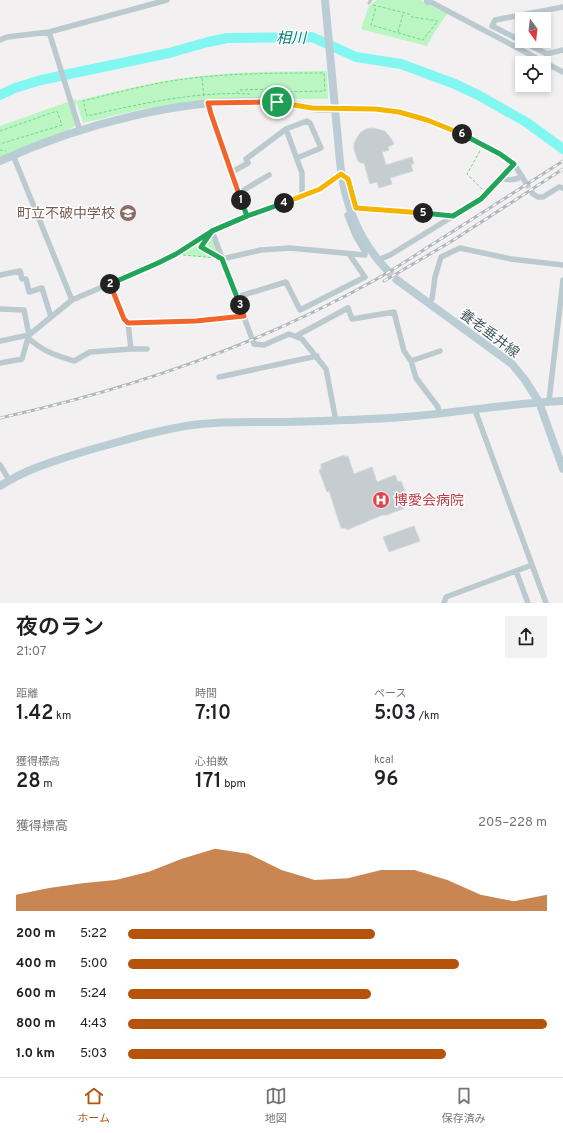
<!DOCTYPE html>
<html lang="ja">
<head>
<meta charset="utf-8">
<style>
  :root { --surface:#fff; --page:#f2f2f2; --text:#202124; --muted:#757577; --line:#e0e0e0; --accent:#b45309 }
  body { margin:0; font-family:Overpass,"Noto Sans JP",sans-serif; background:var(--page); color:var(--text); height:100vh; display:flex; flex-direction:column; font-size:15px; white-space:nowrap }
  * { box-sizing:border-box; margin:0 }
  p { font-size:13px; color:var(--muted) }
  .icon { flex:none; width:22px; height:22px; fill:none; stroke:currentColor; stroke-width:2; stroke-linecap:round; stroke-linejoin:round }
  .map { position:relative; height:603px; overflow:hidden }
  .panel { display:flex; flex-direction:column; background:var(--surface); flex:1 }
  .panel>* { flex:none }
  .needle { width:26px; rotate:165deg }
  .buttons { position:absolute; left:515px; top:12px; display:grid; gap:8px }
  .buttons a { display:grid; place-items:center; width:36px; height:36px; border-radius:0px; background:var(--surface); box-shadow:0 2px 6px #0003; font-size:20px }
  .pin { position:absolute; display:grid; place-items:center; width:34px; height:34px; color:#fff; margin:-17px; border:2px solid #fff; border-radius:50%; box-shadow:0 1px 4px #0007 }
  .km { position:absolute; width:20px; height:20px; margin:-10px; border-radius:50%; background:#222; color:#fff; font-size:11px; line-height:20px; text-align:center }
  .round { display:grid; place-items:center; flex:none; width:42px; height:42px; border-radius:0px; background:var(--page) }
  .headline { display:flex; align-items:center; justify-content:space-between; height:68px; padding:0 16px }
  h1 { font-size:22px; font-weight:600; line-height:30px }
  .metrics { display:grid; grid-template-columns:repeat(3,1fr); gap:6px; height:68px; padding:4px 16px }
  .metrics div { display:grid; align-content:center }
  .metrics b { font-size:20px; font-weight:600 }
  .metrics small { font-size:11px; font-weight:400 }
  .metrics p { font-size:11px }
  .chart { height:112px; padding:8px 16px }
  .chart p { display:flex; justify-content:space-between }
  .chart svg { width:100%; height:72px; margin-top:4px; fill:var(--accent); opacity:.7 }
  ul { padding:0 16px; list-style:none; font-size:13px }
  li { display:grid; grid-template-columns:64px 48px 1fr; align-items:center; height:30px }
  li i { height:10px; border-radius:5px; background:var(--accent) }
  .menu { display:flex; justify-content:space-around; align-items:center; height:56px; border-top:1px solid var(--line); background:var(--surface); font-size:11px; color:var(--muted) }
  .menu a { display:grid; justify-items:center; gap:2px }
  .menu .current { color:var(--accent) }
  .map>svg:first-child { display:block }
  .green { fill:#baf5c2 }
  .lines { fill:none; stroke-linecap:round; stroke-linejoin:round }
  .river { stroke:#82f7f2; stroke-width:10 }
  .building { fill:#c6cdd0; stroke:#d3d8dc }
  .street-tunnel { stroke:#c8cacd; stroke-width:5.5; stroke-dasharray:5.5 3; stroke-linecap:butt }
  .secondary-tunnel { stroke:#c8cacd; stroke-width:8; stroke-dasharray:8 4; stroke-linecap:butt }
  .path { stroke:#6ed789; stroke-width:1; stroke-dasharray:3 2; stroke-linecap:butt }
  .lane { stroke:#bacacf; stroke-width:3 }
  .street { stroke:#bacacf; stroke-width:5.5 }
  .secondary { stroke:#bacdd4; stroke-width:8 }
  .rail-casing { stroke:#b1b8bb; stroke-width:3 }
  .rail { stroke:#fff; stroke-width:1.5; stroke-dasharray:4.5; stroke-linecap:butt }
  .split-1-casing { stroke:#fff; stroke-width:8 }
  .split-2-casing { stroke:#fff; stroke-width:8 }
  .split-3-casing { stroke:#fff; stroke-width:8 }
  .split-4-casing { stroke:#fff; stroke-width:8 }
  .split-5-casing { stroke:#fff; stroke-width:8 }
  .split-6-casing { stroke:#fff; stroke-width:8 }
  .split-7-casing { stroke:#fff; stroke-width:8 }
  .split-1 { stroke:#f0652b; stroke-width:5 }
  .split-2 { stroke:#22a559; stroke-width:5 }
  .split-3 { stroke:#f0652b; stroke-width:5 }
  .split-4 { stroke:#22a559; stroke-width:5 }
  .split-5 { stroke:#f5b400; stroke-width:5 }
  .split-6 { stroke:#22a559; stroke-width:5 }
  .split-7 { stroke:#f5b400; stroke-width:5 }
  .labels { text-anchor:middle; stroke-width:3; stroke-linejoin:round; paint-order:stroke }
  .education-label { font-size:14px; fill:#785e54; stroke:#fff; text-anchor:end }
  .street-label { font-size:14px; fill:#465a60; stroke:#fff }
  .health-label { font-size:14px; fill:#be3a42; stroke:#fff; text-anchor:start }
  .water-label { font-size:15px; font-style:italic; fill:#067e79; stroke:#fff }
</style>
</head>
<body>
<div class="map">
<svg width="563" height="603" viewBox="0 0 563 603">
  <rect width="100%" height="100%" fill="#f3f0f1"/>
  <path class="green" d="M377,0H420L447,14L434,33L427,46L361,29L369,6Z
    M327,71L328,99H211L138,110L83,123L76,101C115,92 153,81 193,77C237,71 282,72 327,71Z
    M76,99V125L65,132L0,157V126Z
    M212,231L222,259L176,254Z"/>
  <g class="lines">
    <path class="river" d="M0,95L15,88L41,80L169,53L208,42L227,38L312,37L356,57L401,64L455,84L478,95L526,122L563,149"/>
  </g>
  <path class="building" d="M373,128L385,131L392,140L394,144L388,147L389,150L382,152L386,165L412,157L414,164H411L413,171L390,178L392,184L379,188L377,182L370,184L364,163H361L358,161L354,150V143L360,133L366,129Z
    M344,455L345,457L348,456L354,474L372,467L377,482L395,475L398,482L401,481L410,504L405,506V508L387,515H382L347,530L346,528H341L330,494L329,491L327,492L319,470L321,469V464Z
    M414,526L420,541L389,552L383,537Z"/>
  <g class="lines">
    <path class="street-tunnel" d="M526,183L533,194"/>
    <path class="secondary-tunnel" d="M386,269L397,280"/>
    <path class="path" d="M373,5L409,14L412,17L438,21L423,40L371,25L376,7
      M398,32L403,14
      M202,78L204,97
      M236,93L240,90L270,89L278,92L325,91L324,73C280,73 237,73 193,78C156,82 119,92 83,101L87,116C140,104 195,91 250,94
      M0,131L57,111L62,125L0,144
      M0,150L6,151
      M480,151L467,174L482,189
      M202,245L201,247L215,255
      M183,255L216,258"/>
    <path class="lane" d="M369,3L371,0"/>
    <path class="street" d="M427,0L563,72
      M563,7L495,20L492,26L547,54L563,50
      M49,32L80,131
      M0,40L7,37L49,32L167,0
      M208,103L232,172
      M336,109H375L399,112L455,131L500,154L514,164L526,183
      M286,129L307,121L310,123L321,148L297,158
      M13,155L72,300
      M502,178C509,181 516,180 522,176
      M239,193L269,175
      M533,194L538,197H543L559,187L563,188
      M247,216L232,172L248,163L246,159L286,129L302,173V197
      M212,231L254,344L264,345L289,334L302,339L326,369L336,421
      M222,259L261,250L290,248L365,255V252L355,235L347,215
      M378,260L390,255L481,199L514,164
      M0,275L20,271L22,279H26L29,292L42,288L51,317
      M110,284L124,319L128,323L196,321L244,316
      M237,297L286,282L300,310L365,277L349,254
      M432,299L435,277L441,257L460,248L511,259L563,265
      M0,309L24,310L29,335L28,338C44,352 55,355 74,361L90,352L131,349
      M128,323L131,349H147
      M296,336L348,308L352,319L394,312L404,351L411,361L416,378L438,407L439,414
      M0,341L29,335L72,300L158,263L223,226L320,189L341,174L348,179L356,208L453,216
      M411,361L440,351
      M0,363L22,359L28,338
      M219,377L317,356
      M549,401L563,280
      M475,410L546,603
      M0,465L9,480
      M516,571L528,603
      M444,603L446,597L532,565"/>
    <path class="secondary" d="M325,0L340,162C344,203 358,239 386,269
      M428,1L429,0
      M0,161C82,124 186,96 276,102C288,102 300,106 312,108C320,109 328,109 336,109
      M397,280L512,364L525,380L539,402L563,469
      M0,486C28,468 58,460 89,450C126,440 163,428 201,424C229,421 258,422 286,422C325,421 364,420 404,417C457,413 510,403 563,401"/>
    <g class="rail-casing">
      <path id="rail" d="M384,281L452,241L563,169
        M0,418C132,389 257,346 375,280C393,270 411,258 428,247C473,219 518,190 563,161"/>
    </g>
    <use href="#rail" class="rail"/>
  </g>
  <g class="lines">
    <g class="split-1-casing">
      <path id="split-1" d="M241,200L211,114L208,103L277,102"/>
    </g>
    <g class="split-2-casing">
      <path id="split-2" d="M110,284L158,263L176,254L212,231L247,216L241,200"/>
    </g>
    <g class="split-3-casing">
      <path id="split-3" d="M110,284L124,319L128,323L196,321L244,316L240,305"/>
    </g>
    <g class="split-4-casing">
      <path id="split-4" d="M240,305L222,259L201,247L212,231L247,216L284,203"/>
    </g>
    <g class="split-5-casing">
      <path id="split-5" d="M284,203L320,189L341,174L348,179L356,208L423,213"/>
    </g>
    <g class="split-6-casing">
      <path id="split-6" d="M423,213L453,216L481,199L514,164L500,154L462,134"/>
    </g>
    <g class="split-7-casing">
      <path id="split-7" d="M277,102L312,108L375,109L399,112L427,120L462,134"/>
    </g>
    <use href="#split-1" class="split-1"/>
    <use href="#split-2" class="split-2"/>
    <use href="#split-3" class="split-3"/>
    <use href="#split-4" class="split-4"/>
    <use href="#split-5" class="split-5"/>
    <use href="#split-6" class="split-6"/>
    <use href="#split-7" class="split-7"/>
  </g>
  <defs>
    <g id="school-disc" transform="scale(0.9)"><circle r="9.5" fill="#8d6e63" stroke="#fff"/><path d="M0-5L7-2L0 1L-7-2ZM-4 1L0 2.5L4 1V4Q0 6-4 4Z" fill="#fff"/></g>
    <g id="hospital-disc" transform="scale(0.9)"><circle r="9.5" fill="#e0444e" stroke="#fff"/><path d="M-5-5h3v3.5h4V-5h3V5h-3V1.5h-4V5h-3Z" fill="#fff"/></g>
  </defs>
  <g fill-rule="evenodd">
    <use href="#school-disc" x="128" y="213"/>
    <use href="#hospital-disc" x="381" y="500"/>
  </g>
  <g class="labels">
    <g class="education-label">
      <text x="115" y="218">町立不破中学校</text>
    </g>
    <g class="street-label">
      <text transform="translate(490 333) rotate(37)" y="5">養老垂井線</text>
    </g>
    <g class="health-label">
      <text x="394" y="505">博愛会病院</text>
    </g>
    <g class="water-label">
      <text x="291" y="43">相川</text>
    </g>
  </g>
</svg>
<div class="buttons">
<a><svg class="needle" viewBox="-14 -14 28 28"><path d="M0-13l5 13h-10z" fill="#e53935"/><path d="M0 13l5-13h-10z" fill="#757577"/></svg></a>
<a><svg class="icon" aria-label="locate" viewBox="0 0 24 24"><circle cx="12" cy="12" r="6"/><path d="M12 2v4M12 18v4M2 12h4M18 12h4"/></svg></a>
</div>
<div class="pin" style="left:277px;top:102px;background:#1e9e55"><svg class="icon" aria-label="arrive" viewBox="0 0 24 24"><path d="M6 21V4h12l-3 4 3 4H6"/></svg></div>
<b class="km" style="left:241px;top:200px">1</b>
<b class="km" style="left:110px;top:284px">2</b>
<b class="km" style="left:240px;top:305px">3</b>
<b class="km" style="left:284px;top:203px">4</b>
<b class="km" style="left:423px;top:213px">5</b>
<b class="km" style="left:462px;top:134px">6</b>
</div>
<section class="panel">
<div class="headline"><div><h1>夜のラン</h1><p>21:07</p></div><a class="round"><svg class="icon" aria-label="share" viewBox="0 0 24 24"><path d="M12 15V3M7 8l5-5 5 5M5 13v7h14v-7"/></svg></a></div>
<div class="metrics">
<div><p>距離</p><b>1.42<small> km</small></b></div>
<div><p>時間</p><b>7:10</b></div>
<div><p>ペース</p><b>5:03<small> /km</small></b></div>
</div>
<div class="metrics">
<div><p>獲得標高</p><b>28<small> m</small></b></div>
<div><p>心拍数</p><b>171<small> bpm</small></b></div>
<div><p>kcal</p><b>96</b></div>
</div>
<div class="chart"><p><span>獲得標高</span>205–228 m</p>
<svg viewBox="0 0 160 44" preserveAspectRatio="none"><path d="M0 44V34L10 30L20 27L30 25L40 20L50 12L60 6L70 9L80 19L90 25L100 24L110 19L120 19L130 25L140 34L150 38L160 34V44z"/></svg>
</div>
<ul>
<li><b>200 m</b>5:22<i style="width:59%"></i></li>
<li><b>400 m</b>5:00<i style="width:79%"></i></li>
<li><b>600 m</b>5:24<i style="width:58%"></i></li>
<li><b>800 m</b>4:43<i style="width:100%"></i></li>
<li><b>1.0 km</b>5:03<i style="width:76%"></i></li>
</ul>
</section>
<nav class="menu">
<a class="current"><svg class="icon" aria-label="home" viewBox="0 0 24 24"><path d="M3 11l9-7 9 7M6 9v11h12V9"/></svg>ホーム</a>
<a><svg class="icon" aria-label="map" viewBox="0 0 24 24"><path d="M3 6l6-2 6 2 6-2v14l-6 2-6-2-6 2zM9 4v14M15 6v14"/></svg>地図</a>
<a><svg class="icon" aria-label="saved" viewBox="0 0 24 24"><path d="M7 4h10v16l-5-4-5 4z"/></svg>保存済み</a>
</nav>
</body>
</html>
